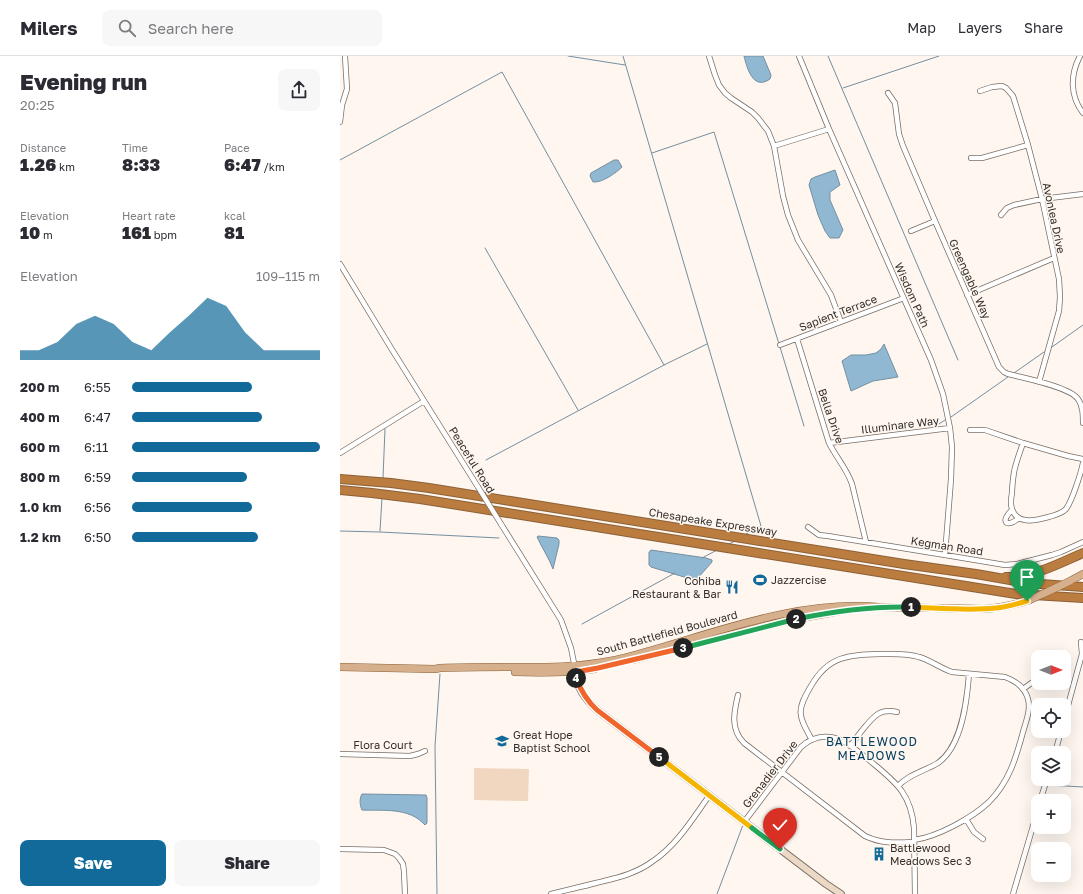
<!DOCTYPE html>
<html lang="en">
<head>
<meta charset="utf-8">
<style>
  :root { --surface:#fff; --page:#f7f7f7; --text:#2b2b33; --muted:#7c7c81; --line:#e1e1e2; --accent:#116a9a }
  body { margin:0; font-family:"Golos Text",sans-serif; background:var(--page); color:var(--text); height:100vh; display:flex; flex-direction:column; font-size:15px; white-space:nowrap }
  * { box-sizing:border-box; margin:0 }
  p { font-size:13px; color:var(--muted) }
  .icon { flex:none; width:22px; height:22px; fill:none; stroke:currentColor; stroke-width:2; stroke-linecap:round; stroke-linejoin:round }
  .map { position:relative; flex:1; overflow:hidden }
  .panel { display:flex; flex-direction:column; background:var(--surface); width:340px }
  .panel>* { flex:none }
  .needle { width:26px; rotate:90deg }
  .controls { position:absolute; left:691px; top:594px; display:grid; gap:8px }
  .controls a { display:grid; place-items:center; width:40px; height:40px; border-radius:8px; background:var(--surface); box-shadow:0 4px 16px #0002; font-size:20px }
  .pin { position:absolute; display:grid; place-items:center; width:34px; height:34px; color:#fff; margin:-41px -17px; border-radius:50% 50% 50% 0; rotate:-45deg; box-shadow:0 0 4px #0007 }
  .pin .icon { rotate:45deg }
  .km { position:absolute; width:20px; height:20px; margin:-10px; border-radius:50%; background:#222; color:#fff; font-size:11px; line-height:20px; text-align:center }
  .round { display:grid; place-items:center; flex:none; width:42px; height:42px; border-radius:8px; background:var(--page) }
  .summary { display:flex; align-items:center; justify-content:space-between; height:68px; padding:0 20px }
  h1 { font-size:22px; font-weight:800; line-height:30px }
  .metrics { display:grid; grid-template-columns:repeat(3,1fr); gap:6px; height:68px; padding:4px 20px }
  .metrics div { display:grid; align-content:center }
  .metrics b { font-size:17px; font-weight:800 }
  .metrics small { font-size:11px; font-weight:400 }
  .metrics p { font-size:11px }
  .chart { height:112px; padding:8px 20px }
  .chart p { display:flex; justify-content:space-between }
  .chart svg { width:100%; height:72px; margin-top:4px; fill:var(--accent); opacity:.7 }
  .button { display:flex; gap:8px; margin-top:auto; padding:8px 20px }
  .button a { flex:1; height:46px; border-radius:8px; background:var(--accent); color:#fff; font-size:16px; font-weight:800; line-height:46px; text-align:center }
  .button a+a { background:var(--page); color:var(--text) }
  ul { padding:0 20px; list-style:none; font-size:13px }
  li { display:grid; grid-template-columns:64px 48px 1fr; align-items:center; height:30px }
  li i { height:10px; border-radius:5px; background:var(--accent) }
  header { display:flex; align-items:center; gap:24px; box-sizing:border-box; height:56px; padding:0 20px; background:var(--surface); border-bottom:1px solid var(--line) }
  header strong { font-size:19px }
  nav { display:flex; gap:22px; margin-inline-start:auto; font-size:14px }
  .search { width:280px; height:36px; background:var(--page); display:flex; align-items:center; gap:10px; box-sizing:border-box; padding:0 14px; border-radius:8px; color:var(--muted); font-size:15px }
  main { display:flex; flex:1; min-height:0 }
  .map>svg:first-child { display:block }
  .grass { fill:#f1d6c0 }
  .water { fill:#91b8d3; stroke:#748fa1 }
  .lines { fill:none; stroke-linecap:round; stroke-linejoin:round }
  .stream { stroke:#748fa1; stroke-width:1 }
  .street-casing { stroke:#776e67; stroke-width:6 }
  .secondary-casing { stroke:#776e67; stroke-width:8 }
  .primary-casing { stroke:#8b6138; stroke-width:8 }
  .highway-casing { stroke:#8b6138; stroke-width:10 }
  .street { stroke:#fff; stroke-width:4.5 }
  .secondary { stroke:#ebd8c5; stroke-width:6 }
  .primary { stroke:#d6b08c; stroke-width:7 }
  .highway { stroke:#bb7c3f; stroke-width:8 }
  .street-bridge-casing { stroke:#776e67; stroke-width:6; stroke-linecap:butt }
  .primary-bridge-casing { stroke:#8b6138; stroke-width:8; stroke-linecap:butt }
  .street-bridge { stroke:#fff; stroke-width:4.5 }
  .primary-bridge { stroke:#d6b08c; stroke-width:7 }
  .split-1-casing { stroke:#fff; stroke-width:8 }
  .split-2-casing { stroke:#fff; stroke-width:8 }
  .split-3-casing { stroke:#fff; stroke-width:8 }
  .split-4-casing { stroke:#fff; stroke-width:8 }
  .split-5-casing { stroke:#fff; stroke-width:8 }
  .split-6-casing { stroke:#fff; stroke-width:8 }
  .split-7-casing { stroke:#fff; stroke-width:8 }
  .split-1 { stroke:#f5b400; stroke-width:5 }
  .split-2 { stroke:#22a559; stroke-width:5 }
  .split-3 { stroke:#22a559; stroke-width:5 }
  .split-4 { stroke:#f0652b; stroke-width:5 }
  .split-5 { stroke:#f0652b; stroke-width:5 }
  .split-6 { stroke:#f5b400; stroke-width:5 }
  .split-7 { stroke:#22a559; stroke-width:5 }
  .labels { text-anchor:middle; stroke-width:3; stroke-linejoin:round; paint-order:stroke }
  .street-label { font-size:11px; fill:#322e2b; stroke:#fef6ef }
  .poi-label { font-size:11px; fill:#322e2b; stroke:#fef6ef; text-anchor:start }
  .neighbourhood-label { font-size:12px; letter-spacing:1px; fill:#003d5e; stroke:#fef6ef }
</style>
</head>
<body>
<header>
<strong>Milers</strong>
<div class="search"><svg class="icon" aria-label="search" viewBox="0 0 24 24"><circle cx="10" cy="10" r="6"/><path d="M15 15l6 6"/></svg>Search here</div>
<nav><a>Map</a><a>Layers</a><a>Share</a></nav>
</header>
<main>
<section class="panel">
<div class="summary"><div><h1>Evening run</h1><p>20:25</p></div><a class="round"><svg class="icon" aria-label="share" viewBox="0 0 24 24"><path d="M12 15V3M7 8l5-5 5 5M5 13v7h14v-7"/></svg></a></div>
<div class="metrics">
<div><p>Distance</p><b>1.26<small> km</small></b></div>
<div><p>Time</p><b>8:33</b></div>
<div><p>Pace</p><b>6:47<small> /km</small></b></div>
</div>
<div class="metrics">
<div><p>Elevation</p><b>10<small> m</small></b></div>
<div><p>Heart rate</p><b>161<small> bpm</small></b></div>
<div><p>kcal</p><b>81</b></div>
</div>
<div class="chart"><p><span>Elevation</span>109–115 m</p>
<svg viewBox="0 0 160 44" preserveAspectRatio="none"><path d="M0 44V38L10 38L20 33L30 22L40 17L50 22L60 33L70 38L80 27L90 17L100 6L110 11L120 27L130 38L140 38L150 38L160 38V44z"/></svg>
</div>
<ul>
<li><b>200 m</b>6:55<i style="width:64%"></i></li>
<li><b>400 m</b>6:47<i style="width:69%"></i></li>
<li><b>600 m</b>6:11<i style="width:100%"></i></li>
<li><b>800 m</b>6:59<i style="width:61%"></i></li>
<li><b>1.0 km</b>6:56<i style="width:64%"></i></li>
<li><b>1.2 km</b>6:50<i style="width:67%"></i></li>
</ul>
<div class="button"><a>Save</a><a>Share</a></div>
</section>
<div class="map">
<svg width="743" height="838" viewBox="0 0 743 838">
  <rect width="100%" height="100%" fill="#fef6ef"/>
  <path class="grass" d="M134,712L189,713L188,745L134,744Z"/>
  <path class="water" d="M404,0H423L431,19L430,23C413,35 407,12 404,0Z
    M274,104H278L282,111C276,117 262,127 253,126L250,120L251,117Z
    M495,114L500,129L490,136V144L503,174L499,182H490L485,175L478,159L469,129L471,123L475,121Z
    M544,288L558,321L533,325L511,335L502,305L511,299H526L536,297L541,293Z
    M198,480L217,482L219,484V488L213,513C209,502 202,492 197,481Z
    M311,494L366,502L372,504V506L357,523L354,524L311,511L309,509V496Z
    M22,738L86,739L87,742V767L85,769C69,751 44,755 22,754C20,750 19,743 22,738Z"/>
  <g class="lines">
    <path class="stream" d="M228,0L285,9
      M283,0L421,470L406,478
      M488,0L618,304
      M503,32L599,0
      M312,97L374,76L439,288
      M0,104L162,16L324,309
      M145,192L238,354
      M440,291L464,370
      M712,291L743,269
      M674,317L704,296
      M611,361L668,321
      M599,368L605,364
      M146,404L324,309L367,288
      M43,422L45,373
      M0,475L40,476L159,482
      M40,475L42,442
      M389,488L395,485
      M362,502L377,494
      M242,568L335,517
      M708,729L743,731
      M97,838L95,690L100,618
      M377,838L403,769"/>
    <g class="street-casing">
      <path id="street" d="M369,0L375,19L379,29L385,37L391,42L412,56L418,62L428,75L434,90L443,140L448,159L458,184L491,239L501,266
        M459,0L489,73L591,304L603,338L610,372L612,391L611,423L605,499
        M740,0C730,19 730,40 743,57
        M640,35L652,31L662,30L666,32L673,40L688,89L702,143L719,223L720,241L719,255L699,326
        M548,37L555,47L559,78L563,90L595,165L659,311L664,316L668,318C684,322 730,331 738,343C743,350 743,359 743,367
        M0,66L2,49L7,33L5,0
        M434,90L489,73
        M631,102H642L688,89
        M661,159L667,152L674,149L702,143L743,138
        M571,175L595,165
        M0,208L51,292L138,431
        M627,239L714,202
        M457,283L489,387C496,401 507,413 512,428L526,486
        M440,289L564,242
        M630,374H645L683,387L728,400L743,403
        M489,387L610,372
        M683,387C680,396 676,406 674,416C673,423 672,430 672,437C671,442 670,448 672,453C674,459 679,463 685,464C693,466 721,459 726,453C732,445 741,417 743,407
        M0,397L84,345
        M672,454C660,465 666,473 679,462
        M161,468L221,564L231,592L235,612
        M468,471L479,479L488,480L605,499L665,509L677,508L712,499L721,496L743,486
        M683,633L697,623
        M398,639C394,656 390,673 404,687L525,780C542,788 556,787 574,786
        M724,664L742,598L741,586
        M472,684C458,659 456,655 471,630C489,599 509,599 542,598C554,598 567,597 579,601C590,604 600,612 612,616L665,621C676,625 685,632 688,643C691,654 686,665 683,676C676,702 669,726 649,746C632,762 597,781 574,784
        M510,690C515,684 519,678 524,672C534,660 540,652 557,656
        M715,697L721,675
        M0,698L70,700L78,698L85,695
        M558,730C569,718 585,715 598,707C622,690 627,645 629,618
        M700,745L707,723
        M626,763L634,776L643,783
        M404,766L461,691C473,680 486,678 501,684C511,689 520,697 529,704C554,725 571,736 574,772L575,838
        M0,793L44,794L55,798L59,802L63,808L64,816L65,838
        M211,838C226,834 241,831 256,827C276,822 296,818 313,805C337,789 353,762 369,740
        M673,838L698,753"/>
    </g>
    <g class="secondary-casing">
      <path id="secondary" d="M235,615C237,632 245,643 257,654L486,828L501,838"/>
    </g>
    <g class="primary-casing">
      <path id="primary" d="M730,525L743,518
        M292,604L450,564L506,554
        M0,611L95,613L100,612C122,611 143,611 164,611C200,611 235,612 270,605C288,602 305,596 323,591C394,570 464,545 539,551L645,553C660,552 673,549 687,545
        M175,616C202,617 228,617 254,613"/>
    </g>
    <g class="highway-casing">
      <path id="highway" d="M0,423L51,427L89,432L564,508L636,518L687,527L743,531
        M0,434L32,437L80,443L676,538L743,542
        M666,521C694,521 718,508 743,497"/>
    </g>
    <use href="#street" class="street"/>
    <use href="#secondary" class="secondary"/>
    <use href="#primary" class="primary"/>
    <use href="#highway" class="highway"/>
    <g class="street-bridge-casing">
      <path id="street-bridge" d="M138,431L161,468"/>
    </g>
    <g class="primary-bridge-casing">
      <path id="primary-bridge" d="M687,545L707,536L730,525"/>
    </g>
    <use href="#street-bridge" class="street-bridge"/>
    <use href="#primary-bridge" class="primary-bridge"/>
  </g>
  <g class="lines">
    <g class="split-1-casing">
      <path id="split-1" d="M571,551C599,552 628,555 656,552C667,551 677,548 687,545"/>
    </g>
    <g class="split-2-casing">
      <path id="split-2" d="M456,563C494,555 532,550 571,551"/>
    </g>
    <g class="split-3-casing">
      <path id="split-3" d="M343,592L456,563"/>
    </g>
    <g class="split-4-casing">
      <path id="split-4" d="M236,622V616L258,612L343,592"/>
    </g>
    <g class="split-5-casing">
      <path id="split-5" d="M236,622C241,635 247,645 257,654L319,701"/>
    </g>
    <g class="split-6-casing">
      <path id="split-6" d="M319,701L412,772"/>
    </g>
    <g class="split-7-casing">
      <path id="split-7" d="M412,772L440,793"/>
    </g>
    <use href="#split-1" class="split-1"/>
    <use href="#split-2" class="split-2"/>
    <use href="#split-3" class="split-3"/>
    <use href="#split-4" class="split-4"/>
    <use href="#split-5" class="split-5"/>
    <use href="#split-6" class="split-6"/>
    <use href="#split-7" class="split-7"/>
  </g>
  <defs>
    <g id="stadium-bare" transform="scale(1.08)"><path d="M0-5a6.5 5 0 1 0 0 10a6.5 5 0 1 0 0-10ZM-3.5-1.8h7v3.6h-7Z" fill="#116a9a" stroke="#fef6ef" stroke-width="2.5" paint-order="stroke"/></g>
    <g id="restaurant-bare" transform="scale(1.08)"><path d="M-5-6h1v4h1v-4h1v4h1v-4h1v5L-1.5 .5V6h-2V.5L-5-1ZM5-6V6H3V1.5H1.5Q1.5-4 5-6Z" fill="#116a9a" stroke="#fef6ef" stroke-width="2.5" paint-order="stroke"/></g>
    <g id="school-bare" transform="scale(1.08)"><path d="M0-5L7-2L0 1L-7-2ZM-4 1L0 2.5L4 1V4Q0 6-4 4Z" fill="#116a9a" stroke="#fef6ef" stroke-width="2.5" paint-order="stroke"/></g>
    <g id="building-bare" transform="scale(1.08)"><path d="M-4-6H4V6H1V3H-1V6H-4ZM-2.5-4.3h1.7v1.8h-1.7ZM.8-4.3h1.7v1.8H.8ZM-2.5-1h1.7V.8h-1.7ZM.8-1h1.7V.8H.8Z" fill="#116a9a" stroke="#fef6ef" stroke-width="2.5" paint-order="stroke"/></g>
  </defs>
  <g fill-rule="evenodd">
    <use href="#stadium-bare" x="420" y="524"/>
    <use href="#restaurant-bare" x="392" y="531"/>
    <use href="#school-bare" x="162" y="685"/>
    <use href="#building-bare" x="539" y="798"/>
  </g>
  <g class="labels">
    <g class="street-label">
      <text transform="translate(714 162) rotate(78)" y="4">Avonlea Drive</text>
      <text transform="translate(630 223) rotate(66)" y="4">Greengable Way</text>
      <text transform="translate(572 239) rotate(66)" y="4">Wisdom Path</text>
      <text transform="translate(498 257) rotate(-21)" y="4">Sapient Terrace</text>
      <text transform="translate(491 360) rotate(71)" y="4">Bella Drive</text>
      <text transform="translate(560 369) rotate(-7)" y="4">Illuminare Way</text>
      <text transform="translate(132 404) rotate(58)" y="4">Peaceful Road</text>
      <text transform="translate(373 466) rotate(9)" y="4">Chesapeake Expressway</text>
      <text transform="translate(607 490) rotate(9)" y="4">Kegman Road</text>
      <text transform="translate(327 577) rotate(-15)" y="4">South Battlefield Boulevard</text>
      <text x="43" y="693">Flora Court</text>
      <text transform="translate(430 718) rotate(-52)" y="4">Grenadier Drive</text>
    </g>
    <g class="poi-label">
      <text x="431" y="528">Jazzercise</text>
      <text x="381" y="529" text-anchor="end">Cohiba<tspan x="381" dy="13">Restaurant &amp; Bar</tspan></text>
      <text x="173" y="683">Great Hope<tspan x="173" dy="13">Baptist School</tspan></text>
      <text x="550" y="796">Battlewood<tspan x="550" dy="13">Meadows Sec 3</tspan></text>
    </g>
    <g class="neighbourhood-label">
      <text x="532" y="690">BATTLEWOOD<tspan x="532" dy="14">MEADOWS</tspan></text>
    </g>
  </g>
</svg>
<div class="controls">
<a><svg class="needle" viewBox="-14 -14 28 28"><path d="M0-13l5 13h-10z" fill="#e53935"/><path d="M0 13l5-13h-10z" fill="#7c7c81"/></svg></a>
<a><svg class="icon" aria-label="locate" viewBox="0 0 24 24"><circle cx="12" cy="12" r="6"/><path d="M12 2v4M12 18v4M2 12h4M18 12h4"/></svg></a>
<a><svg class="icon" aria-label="layers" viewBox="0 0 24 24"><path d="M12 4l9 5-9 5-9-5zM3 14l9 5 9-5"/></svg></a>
<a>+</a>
<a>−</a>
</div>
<div class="pin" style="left:687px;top:545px;background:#1e9e55"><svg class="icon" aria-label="arrive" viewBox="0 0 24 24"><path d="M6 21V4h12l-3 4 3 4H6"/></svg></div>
<div class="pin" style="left:440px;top:793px;background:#d93025"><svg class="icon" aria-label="check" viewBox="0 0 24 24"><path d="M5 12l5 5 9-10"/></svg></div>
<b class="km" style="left:571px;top:551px">1</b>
<b class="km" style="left:456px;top:563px">2</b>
<b class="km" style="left:343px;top:592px">3</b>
<b class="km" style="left:236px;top:622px">4</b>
<b class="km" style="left:319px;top:701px">5</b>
</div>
</main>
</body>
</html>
